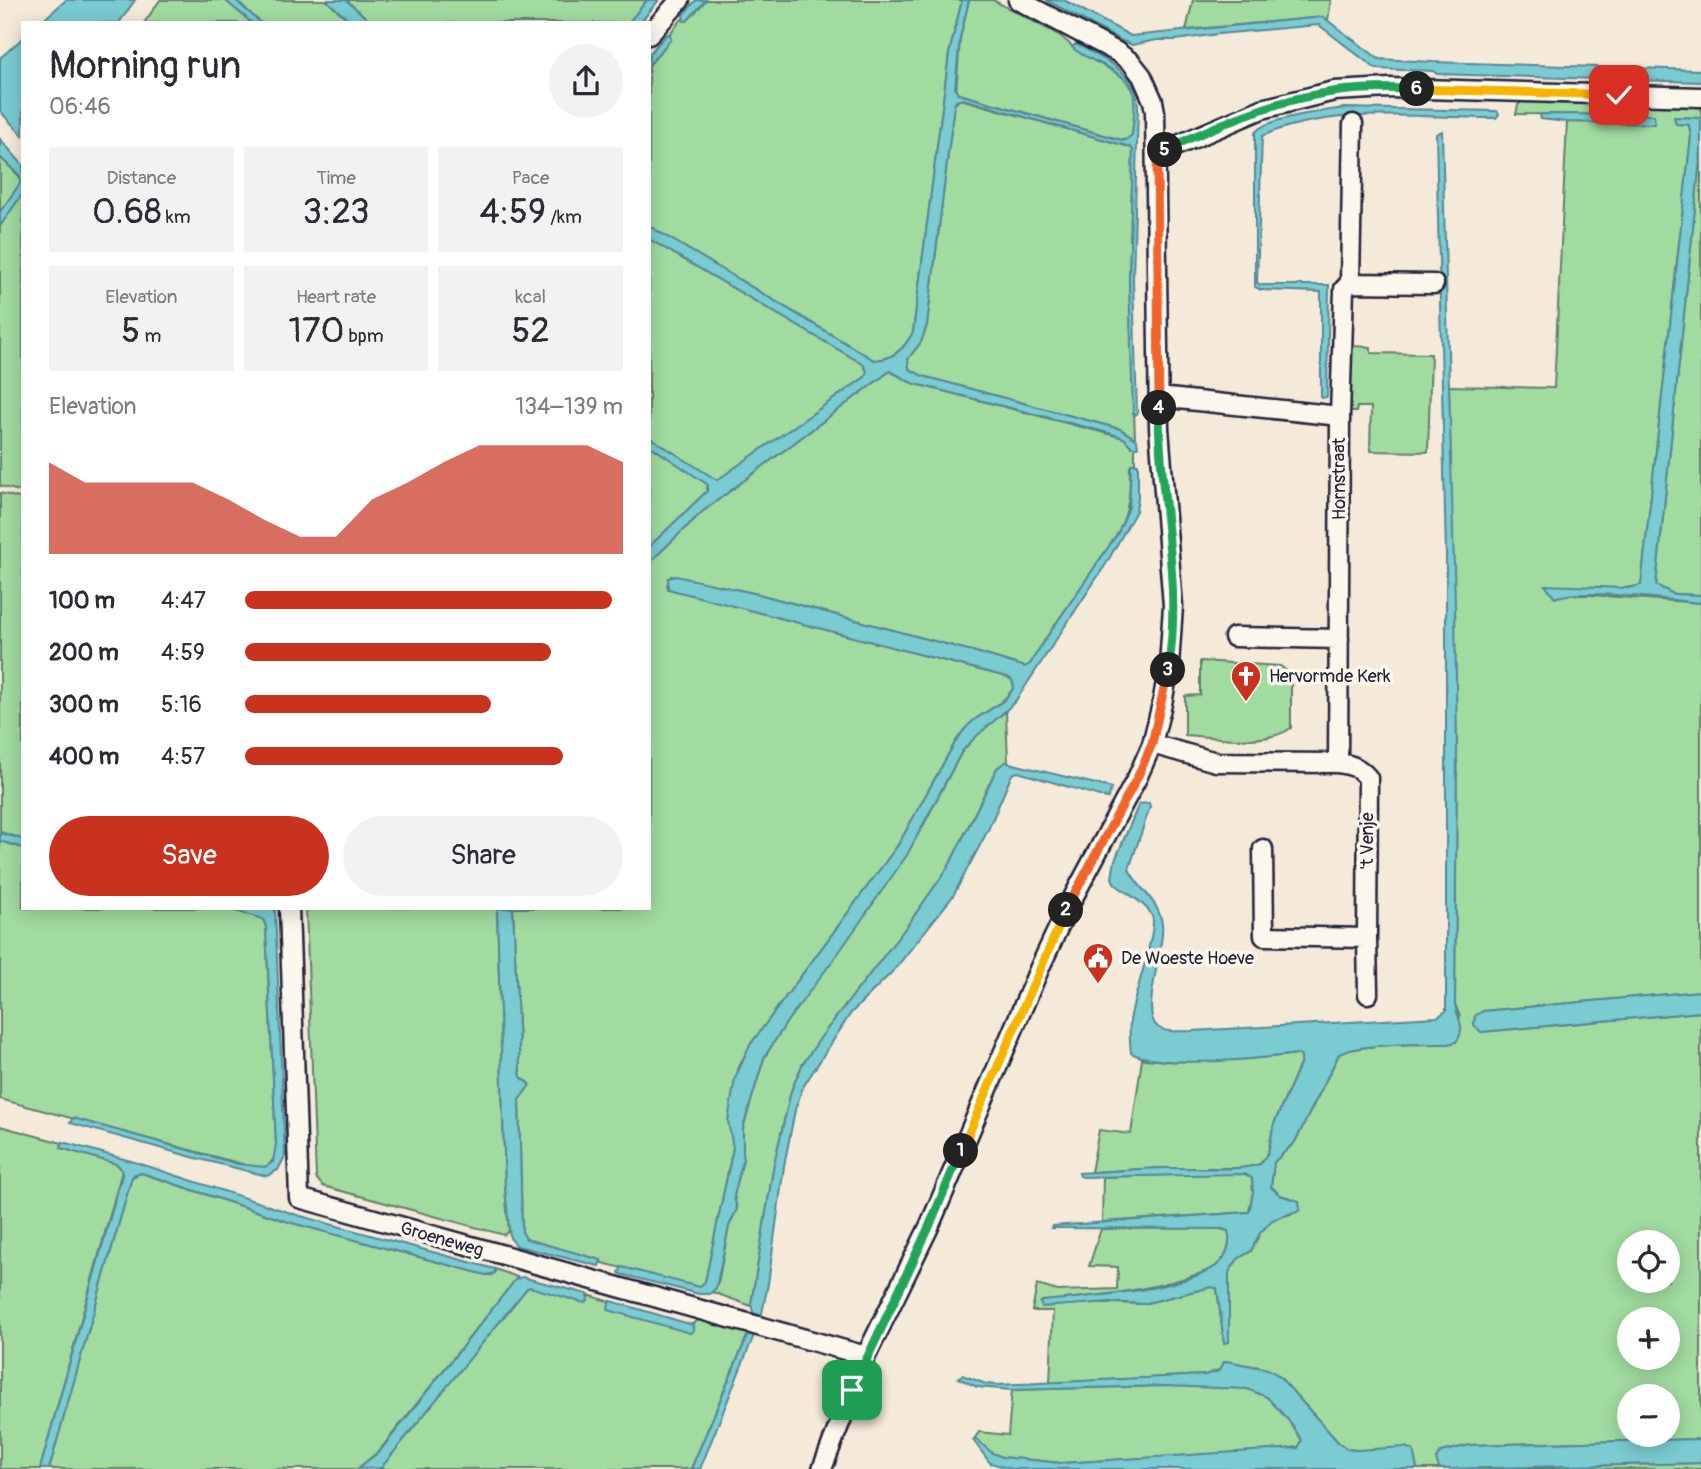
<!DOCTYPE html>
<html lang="en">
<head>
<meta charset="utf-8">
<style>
  :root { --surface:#fff; --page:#f2f2f3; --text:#2b2b33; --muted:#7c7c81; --accent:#c8321e }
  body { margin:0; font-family:Pangolin,sans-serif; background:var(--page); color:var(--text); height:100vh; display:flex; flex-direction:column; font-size:26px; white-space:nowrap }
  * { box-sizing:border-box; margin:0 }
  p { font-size:23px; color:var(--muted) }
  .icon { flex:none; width:38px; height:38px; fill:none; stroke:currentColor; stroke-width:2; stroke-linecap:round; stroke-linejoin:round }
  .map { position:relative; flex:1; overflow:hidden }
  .sheet { position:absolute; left:21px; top:21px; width:630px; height:889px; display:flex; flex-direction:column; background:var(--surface); border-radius:0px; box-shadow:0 4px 18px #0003 }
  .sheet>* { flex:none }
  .fabs { position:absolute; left:1617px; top:1230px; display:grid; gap:14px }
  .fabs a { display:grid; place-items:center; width:63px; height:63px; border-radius:50%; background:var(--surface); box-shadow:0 4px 18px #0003; font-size:35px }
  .pin { position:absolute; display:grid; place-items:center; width:60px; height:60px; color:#fff; margin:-30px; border-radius:14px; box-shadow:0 4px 10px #0006 }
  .km { position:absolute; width:35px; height:35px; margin:-18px; border-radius:50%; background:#222; color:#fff; font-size:19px; line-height:35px; text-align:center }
  .round { display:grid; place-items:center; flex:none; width:74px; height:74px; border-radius:37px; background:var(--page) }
  .head { display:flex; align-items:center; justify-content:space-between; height:119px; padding:0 28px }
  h1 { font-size:38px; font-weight:600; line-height:52px }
  .stats { display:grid; grid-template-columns:repeat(3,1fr); gap:10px; height:119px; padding:7px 28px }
  .stats div { display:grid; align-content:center; border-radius:0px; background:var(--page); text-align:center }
  .stats b { font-size:35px; font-weight:600 }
  .stats small { font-size:19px; font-weight:400 }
  .stats p { font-size:19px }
  .chart { height:196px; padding:14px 28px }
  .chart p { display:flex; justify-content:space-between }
  .chart svg { width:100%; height:126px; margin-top:7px; fill:var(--accent); opacity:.7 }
  .button { display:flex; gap:14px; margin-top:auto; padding:14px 28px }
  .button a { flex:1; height:80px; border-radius:42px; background:var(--accent); color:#fff; font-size:28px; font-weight:600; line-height:80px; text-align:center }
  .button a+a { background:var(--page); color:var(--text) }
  ul { padding:0 28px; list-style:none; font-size:23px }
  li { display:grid; grid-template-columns:112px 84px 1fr; align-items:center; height:52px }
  li i { height:18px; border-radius:9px; background:var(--accent) }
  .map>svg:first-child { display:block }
  .green { fill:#a1dba0; stroke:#627e6e; stroke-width:2; fill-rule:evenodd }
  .water { fill:#7acbd2; stroke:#578796; stroke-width:2 }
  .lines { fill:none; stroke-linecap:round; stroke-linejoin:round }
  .minor-casing { stroke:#22223b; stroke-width:23 }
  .minor { stroke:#fbf7ec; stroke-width:18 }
  .split-1-casing { stroke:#fff; stroke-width:14 }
  .split-2-casing { stroke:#fff; stroke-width:14 }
  .split-3-casing { stroke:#fff; stroke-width:14 }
  .split-4-casing { stroke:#fff; stroke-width:14 }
  .split-5-casing { stroke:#fff; stroke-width:14 }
  .split-6-casing { stroke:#fff; stroke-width:14 }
  .split-7-casing { stroke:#fff; stroke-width:14 }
  .split-1 { stroke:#22a559; stroke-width:9 }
  .split-2 { stroke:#f5b400; stroke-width:9 }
  .split-3 { stroke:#f0652b; stroke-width:9 }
  .split-4 { stroke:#22a559; stroke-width:9 }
  .split-5 { stroke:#f0652b; stroke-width:9 }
  .split-6 { stroke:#22a559; stroke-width:9 }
  .split-7 { stroke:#f5b400; stroke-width:9 }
  .labels { text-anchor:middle; stroke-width:7; stroke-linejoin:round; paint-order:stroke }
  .street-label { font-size:18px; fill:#22223b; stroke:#fbf7ec }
  .poi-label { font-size:18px; fill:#22223b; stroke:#fbf7ec; text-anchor:start }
</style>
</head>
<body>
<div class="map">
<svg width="1701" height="1469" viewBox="0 0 1701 1469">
  <rect width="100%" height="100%" fill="#f5eada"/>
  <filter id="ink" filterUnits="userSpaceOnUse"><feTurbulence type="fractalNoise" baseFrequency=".0143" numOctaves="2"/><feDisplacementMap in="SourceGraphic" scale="14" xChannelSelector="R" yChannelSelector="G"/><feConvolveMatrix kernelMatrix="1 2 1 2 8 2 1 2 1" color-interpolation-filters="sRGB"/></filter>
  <g filter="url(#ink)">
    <path class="green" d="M160,0H225L252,23H144Z
      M235,0H326L352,23H261Z
      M346,0H647L629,23H372Z
      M706,0H962L949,54L913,332C905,348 893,360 874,360L649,226V65L671,39L669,34L682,19L688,20Z
      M969,0H993L1059,35L1082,54L1125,78L1134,93L1135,108L1132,135L1129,139L1122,140L956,93L960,38Z
      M1193,0H1331L1328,20L1322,17L1186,30Z
      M960,99L1130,147L1133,150L1129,280L1135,438L1120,429L922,376L909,369L908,359L921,342L927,325L954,105Z
      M1524,99L1701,104V118L1675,117L1689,125L1691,136L1641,586L1561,595H1591L1701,603V991L1483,1011L1475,1016L1474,1024L1481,1032L1701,1012V1439L1470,1445L1439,1468L1443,1469H1417L1413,1451L1357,1450L1347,1449L1338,1442L1279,1376L1260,1367L1224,1362L1219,1370L1205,1375L1050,1383L1053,1311H1032L1037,1285L1058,1291L1117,1289L1118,1267L1089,1266L1101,1229L1216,1228L1228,1231C1233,1244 1225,1261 1213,1268C1200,1275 1185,1278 1171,1282C1129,1293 1086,1297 1042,1301L1143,1304L1211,1287L1217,1288L1224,1343L1229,1272L1238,1259L1251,1251L1260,1233L1272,1220L1297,1212L1291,1198L1280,1195L1271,1186L1274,1162L1295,1142L1339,1054C1358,1043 1424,1044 1448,1044L1460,1017L1455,1004L1457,752L1449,386L1554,388L1567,122L1655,123L1653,115L1516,114L1518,105ZM1629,1242H1668V1281H1629ZM1629,1320H1668V1358H1629ZM1629,1396H1668V1435H1629Z
      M1701,150V595L1673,594L1656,585Z
      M0,157L20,177V184L0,212Z
      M23,193V492L0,486V226Z
      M649,239L863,364L867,371L865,377L717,481L649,437Z
      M1349,346L1371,347V353L1431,354L1428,452L1370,451L1371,407H1357L1356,412H1348Z
      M890,371L912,383L1124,438L1132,447H1135V464L1130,466C1130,493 1130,508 1118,533L1044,641L1030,664L1025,667L979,653L758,594L671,576L667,585L669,589L1007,677L1012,680L1014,687C1005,702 994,707 980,716C968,723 960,735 953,746L898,845L750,1045L738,1069L733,1148L705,1282L699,1287L602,1263L601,1260L526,1239L522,1232L519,1100L528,1083L521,1077L520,1072L513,908H649V563L702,512Z
      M649,445L708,484L707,491L649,547Z
      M0,493L23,499V839L0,832Z
      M1200,661L1280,666L1291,674V728C1267,746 1215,737 1185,735V696L1200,695Z
      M1006,711L1008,762L997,768L949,866L907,926L821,1037L799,1072L791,1091L774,1164L751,1306L712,1292L718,1283L729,1226L737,1209L734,1196L743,1159V1128L764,1058L788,1020L884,886L922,828L961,753L979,732Z
      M0,841L23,848V908H226L263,919L266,927L276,1144L275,1157L268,1166L257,1168L0,1099Z
      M306,908H497L505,1188L509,1231L504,1235L323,1186L316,1178Z
      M1298,1054L1301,1057V1062L1274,1124L1268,1152L1264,1161L1260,1164L1245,1168H1163L1091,1172L1099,1130L1131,1134L1142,1059C1194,1063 1246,1060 1298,1054Z
      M0,1126L62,1143L61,1148L117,1164L122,1171L40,1469H0Z
      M141,1173L292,1223L486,1275H492L495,1269L520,1278L516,1279L379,1451L357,1469H49L132,1177Z
      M1237,1173L1245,1174L1252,1178L1253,1193L1249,1212L1102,1222L1103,1177Z
      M530,1287L589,1297L588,1295L611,1302L609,1303L690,1333L693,1330L692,1324L702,1318L749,1332L691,1469H379L527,1288Z
      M1163,1386C1189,1387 1247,1381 1267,1397C1282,1407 1292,1425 1302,1440L1301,1446L1282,1450L1061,1463L1002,1457L992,1453L974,1439L979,1432L1008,1435L1012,1390Z
      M1701,1463V1469H1467H1469Z"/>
    <path class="water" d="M66,0H135L119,23H40Z
      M225,0H235L261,23H252Z
      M326,0H346L372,23H352Z
      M647,0H659L640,23H628Z
      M696,0H706L687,21H684L683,15Z
      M962,0H969L960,38L955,89L958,94L1124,141L1132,135C1137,89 1138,82 1095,61C1087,57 1077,53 1072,47L1076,44C1103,59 1138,71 1138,108L1133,279L1137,414L1135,415L1133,413L1129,280L1133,150L1130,147L963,99L956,101L954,105L927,325L921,342L908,359L909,369L923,376L1120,429L1137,440L1138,447H1132L1124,438L1109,433L912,383L890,371L702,512L649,563V547L707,491L708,485L649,445V437L717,480L865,377L867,371L863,364L649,239V226L874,360C893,360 905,348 913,332L949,54Z
      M1046,0H1064L1131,36L1323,17L1379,59L1433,62L1701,70V82L1437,74L1433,71L1376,69L1319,25L1218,34L1176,40H1157L1132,45L1120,40Z
      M667,34H670L671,39L649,65V54Z
      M23,38V136L0,111V58Z
      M1344,108L1497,111L1499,114L1496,118C1421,118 1332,105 1262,136L1257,282L1260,285H1329L1327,397L1321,398V292L1261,290L1255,287V133C1264,118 1325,111 1344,108Z
      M1540,114L1654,115L1655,124L1567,122L1541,119Z
      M1674,117L1701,118V150L1656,585L1673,594L1701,595V603C1671,600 1579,588 1555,598L1545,585L1628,588L1641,585L1691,136L1689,125L1676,124Z
      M1442,131L1455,604L1457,752L1455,1004C1457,1019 1467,1027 1456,1042L1448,1044C1424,1044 1358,1043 1339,1054L1295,1142L1274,1162L1271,1187L1280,1195L1299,1201L1300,1210L1272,1220L1260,1233L1251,1251L1238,1259L1229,1272V1342L1224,1343L1217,1288L1211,1287L1143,1304L1110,1302L1042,1307L1040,1303L1042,1301C1093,1296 1168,1292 1213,1268C1225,1261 1232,1245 1228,1231L1223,1229L1051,1228L1052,1226L1249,1212L1253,1193L1252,1178L1245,1174L1083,1177L1080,1176L1079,1173C1109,1172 1138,1168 1167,1168C1194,1167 1235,1172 1260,1164L1268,1153L1274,1124L1301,1062V1057L1298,1054C1259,1058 1164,1070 1131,1053C1130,1040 1128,1028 1131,1015C1134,996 1158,928 1152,916C1146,903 1126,893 1115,884L1112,878L1115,860L1139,804L1149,803L1150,807L1129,869C1138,889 1159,900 1162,924C1166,947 1138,1016 1159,1028C1168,1033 1181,1031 1191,1031L1437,1017L1446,1011V555L1436,134Z
      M0,139L23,165V193L0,226V212L20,184V176L0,157Z
      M1131,464H1138V497L1136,511L1106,564L1017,699C1000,719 977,732 961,753L907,855L837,955L788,1020L764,1058L743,1128V1159L734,1196L737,1209L729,1226L716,1288L710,1294H699L620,1274L619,1272L622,1267L699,1287L705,1282L733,1148L728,1121L735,1078L750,1045L898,845L953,746C960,735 968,723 980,716C994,707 1006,702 1014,687L1012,680L1007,677L668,589V578L676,576L758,594L979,653L1025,667L1030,664L1044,641L1118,533L1129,507Z
      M1005,762L1112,788L1108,798L1103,797L1018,772L1012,774L988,830L953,896L894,970L851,1013L803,1087L795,1110L784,1166L768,1284L761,1318L754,1316L751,1304L774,1164L791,1091L802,1065L821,1037L907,926L949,866L997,768Z
      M0,833L23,839V848L0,841Z
      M226,908H275L285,1156L278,1170L267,1176L192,1157L70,1123L73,1118L238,1164L265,1167L273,1162L276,1144L266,927L263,919Z
      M497,908H513L520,1072L521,1077L530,1085L519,1100L522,1232L526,1239L601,1260L599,1266L517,1246L510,1238L505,1188Z
      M1701,991V1012L1481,1032L1474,1025L1475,1016L1483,1011Z
      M63,1142L138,1163L297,1215L495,1269V1273L486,1275L292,1223L142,1173L135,1174L132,1177L49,1469H40L122,1175L121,1169L117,1164L61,1148Z
      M522,1277L587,1294L588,1301L584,1303L530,1287L527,1288L381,1468L357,1469L380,1451L516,1279Z
      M611,1301L693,1325V1331L690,1333L608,1310L609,1303Z
      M749,1332L754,1335L700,1469H691Z
      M1227,1361L1268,1369L1279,1376L1338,1442L1347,1449L1357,1450L1405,1447L1413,1450L1417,1469H1012L990,1463L973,1440L976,1439L992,1453L1002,1457L1061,1463L1298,1448L1302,1440L1288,1420L1267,1397L1247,1389L1163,1386L1012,1390L977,1387L958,1378L962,1375L986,1384L997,1385L1205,1375L1219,1371L1224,1362Z
      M1701,1439V1463L1443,1469L1439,1468L1436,1459L1441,1452L1470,1445Z"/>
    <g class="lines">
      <g class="minor-casing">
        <path id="minor" d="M649,35L680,0
          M1157,154L1262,109L1334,91L1390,88L1701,97
          M1350,283L1434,284
          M1159,397L1340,416L1338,763
          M1340,416L1344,289L1350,283L1353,124
          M1234,637L1339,639
          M1152,744L1216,762L1338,763C1352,765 1359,767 1368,778L1367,938L1264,936L1263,849
          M289,908L299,1198L866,1356
          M1367,938L1368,994
          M822,1469L866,1356L929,1227L1040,967L1068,907L1138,776L1152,744L1162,704L1169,665L1173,606L1159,428L1155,112L1153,101L1142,76L1131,62L1117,52L1018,0"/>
      </g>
      <use href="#minor" class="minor"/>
    </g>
  </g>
  <g class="lines" filter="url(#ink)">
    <g class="split-1-casing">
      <path id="split-1" d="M852,1390L929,1227L961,1151"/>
    </g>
    <g class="split-2-casing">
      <path id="split-2" d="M961,1151L1066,910"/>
    </g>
    <g class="split-3-casing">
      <path id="split-3" d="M1066,910L1138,776L1152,744L1168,670"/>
    </g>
    <g class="split-4-casing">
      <path id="split-4" d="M1159,408C1158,495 1183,582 1168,670"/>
    </g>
    <g class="split-5-casing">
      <path id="split-5" d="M1159,408L1157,154L1165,150"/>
    </g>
    <g class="split-6-casing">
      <path id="split-6" d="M1165,150C1218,125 1273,100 1332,92C1360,88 1389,88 1417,89"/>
    </g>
    <g class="split-7-casing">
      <path id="split-7" d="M1417,89L1619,95"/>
    </g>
    <use href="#split-1" class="split-1"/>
    <use href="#split-2" class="split-2"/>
    <use href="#split-3" class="split-3"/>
    <use href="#split-4" class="split-4"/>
    <use href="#split-5" class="split-5"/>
    <use href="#split-6" class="split-6"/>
    <use href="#split-7" class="split-7"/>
  </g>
  <defs>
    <g id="church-pin" transform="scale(1.575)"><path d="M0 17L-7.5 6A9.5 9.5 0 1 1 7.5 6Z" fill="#c8321e" stroke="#fbf7ec"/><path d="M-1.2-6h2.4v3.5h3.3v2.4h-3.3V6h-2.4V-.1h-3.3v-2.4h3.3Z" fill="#fff"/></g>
    <g id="civic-pin" transform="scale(1.575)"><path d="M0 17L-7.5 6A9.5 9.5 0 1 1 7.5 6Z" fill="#c8321e" stroke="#fbf7ec"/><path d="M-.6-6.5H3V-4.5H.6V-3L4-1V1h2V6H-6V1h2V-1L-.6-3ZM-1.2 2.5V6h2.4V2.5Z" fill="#fff"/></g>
  </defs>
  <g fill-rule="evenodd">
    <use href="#church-pin" x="1246" y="676"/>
    <use href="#civic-pin" x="1098" y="958"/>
  </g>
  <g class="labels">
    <g class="street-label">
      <text transform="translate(1339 479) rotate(-90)" y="6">Hornstraat</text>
      <text transform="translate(1367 841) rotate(-90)" y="6">'t Venje</text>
      <text transform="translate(442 1239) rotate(16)" y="6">Groeneweg</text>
    </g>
    <g class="poi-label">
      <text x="1269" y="682">Hervormde Kerk</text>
      <text x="1121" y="964">De Woeste Hoeve</text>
    </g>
  </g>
</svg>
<div class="fabs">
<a><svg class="icon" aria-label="locate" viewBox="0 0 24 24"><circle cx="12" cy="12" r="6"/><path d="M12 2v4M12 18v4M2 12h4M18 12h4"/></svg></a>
<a>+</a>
<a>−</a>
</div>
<div class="pin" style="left:852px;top:1390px;background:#1e9e55"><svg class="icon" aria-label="arrive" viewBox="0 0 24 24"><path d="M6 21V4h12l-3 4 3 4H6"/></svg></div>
<div class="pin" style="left:1619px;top:95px;background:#d93025"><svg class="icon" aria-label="check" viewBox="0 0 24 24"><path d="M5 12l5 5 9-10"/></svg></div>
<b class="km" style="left:961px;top:1151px">1</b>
<b class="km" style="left:1066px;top:910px">2</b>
<b class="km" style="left:1168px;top:670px">3</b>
<b class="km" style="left:1159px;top:408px">4</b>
<b class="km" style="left:1165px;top:150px">5</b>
<b class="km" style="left:1417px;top:89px">6</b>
<section class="sheet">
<div class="head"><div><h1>Morning run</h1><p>06:46</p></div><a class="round"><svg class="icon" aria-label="share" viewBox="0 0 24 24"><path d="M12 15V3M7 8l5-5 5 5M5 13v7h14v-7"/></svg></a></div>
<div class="stats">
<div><p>Distance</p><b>0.68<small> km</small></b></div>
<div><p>Time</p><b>3:23</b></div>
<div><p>Pace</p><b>4:59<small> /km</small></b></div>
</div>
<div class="stats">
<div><p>Elevation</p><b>5<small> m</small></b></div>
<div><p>Heart rate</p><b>170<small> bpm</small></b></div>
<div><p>kcal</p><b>52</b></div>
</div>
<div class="chart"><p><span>Elevation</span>134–139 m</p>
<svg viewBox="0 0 160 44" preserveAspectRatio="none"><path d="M0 44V12L10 19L20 19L30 19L40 19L50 25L60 32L70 38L80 38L90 25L100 19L110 12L120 6L130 6L140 6L150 6L160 12V44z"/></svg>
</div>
<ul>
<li><b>100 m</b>4:47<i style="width:97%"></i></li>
<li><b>200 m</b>4:59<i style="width:81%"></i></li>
<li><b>300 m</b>5:16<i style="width:65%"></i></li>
<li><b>400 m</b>4:57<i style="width:84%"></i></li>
</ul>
<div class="button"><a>Save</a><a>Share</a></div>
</section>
</div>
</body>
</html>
